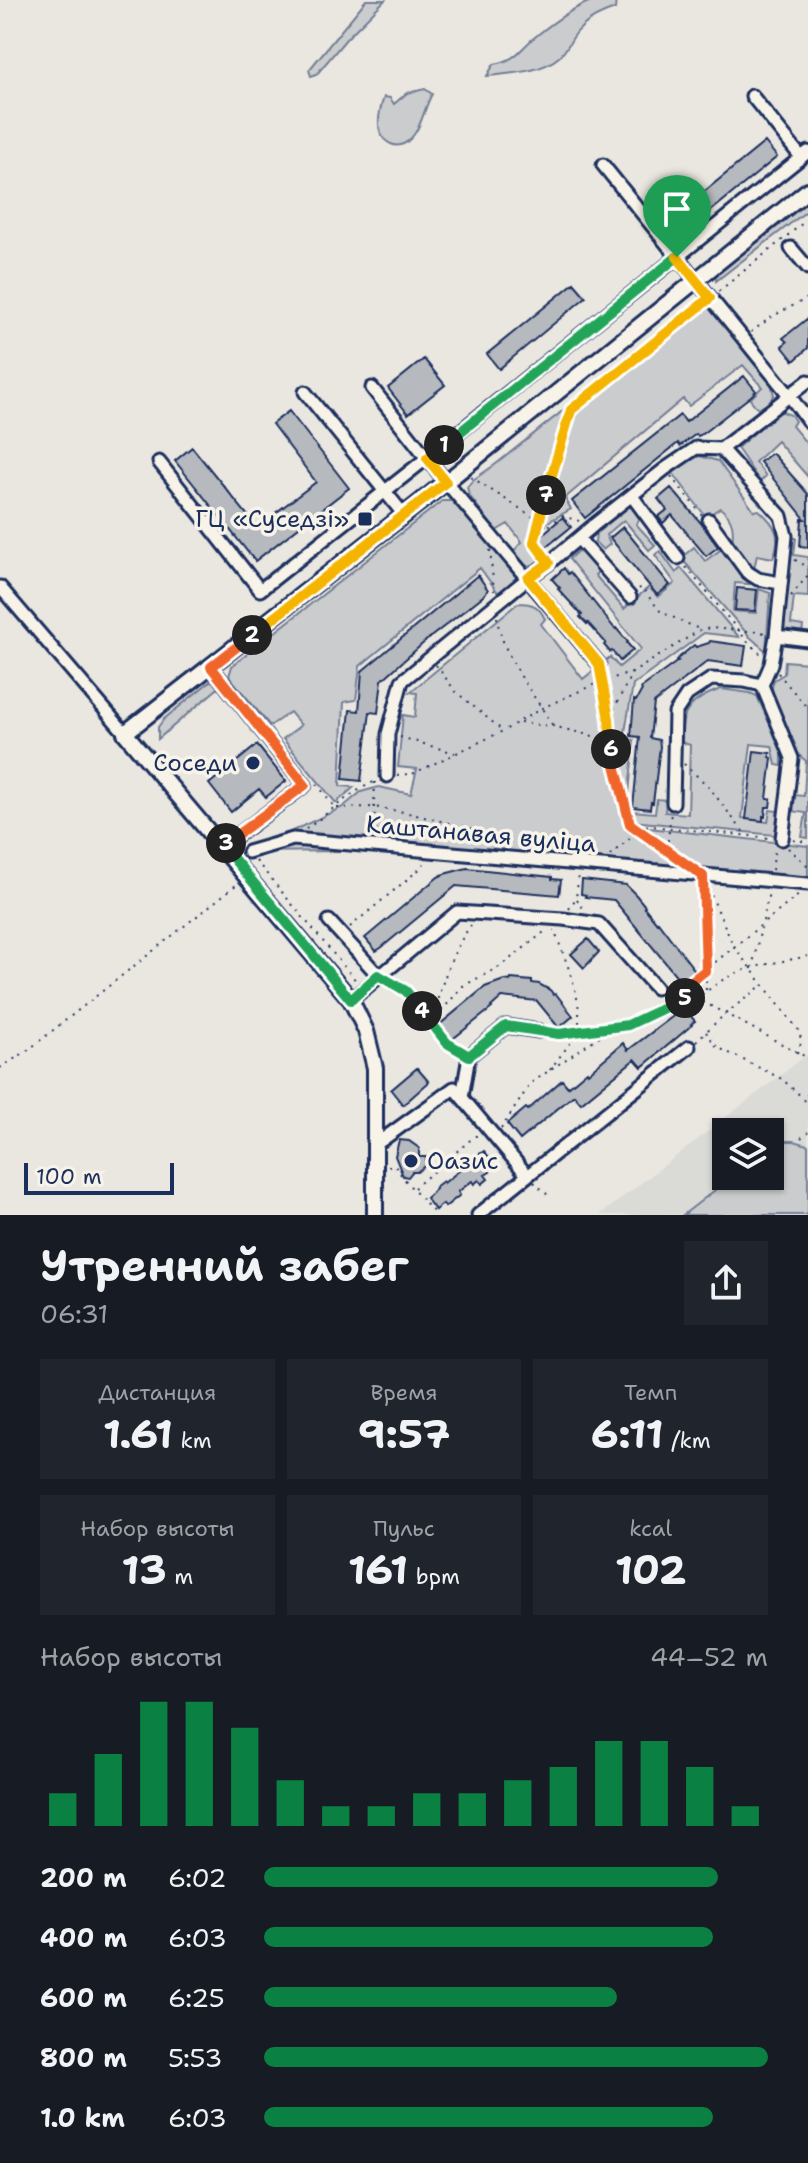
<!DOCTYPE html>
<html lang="ru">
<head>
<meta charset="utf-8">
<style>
  :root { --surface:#171b24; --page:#20242c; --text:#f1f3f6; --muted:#9ea1a6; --accent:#0b8043 }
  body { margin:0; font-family:"Shantell Sans",sans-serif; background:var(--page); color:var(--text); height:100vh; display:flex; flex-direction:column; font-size:30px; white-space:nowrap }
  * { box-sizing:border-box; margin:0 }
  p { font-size:26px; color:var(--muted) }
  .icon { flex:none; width:44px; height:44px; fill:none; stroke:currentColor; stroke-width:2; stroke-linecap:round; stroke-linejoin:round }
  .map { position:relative; height:1215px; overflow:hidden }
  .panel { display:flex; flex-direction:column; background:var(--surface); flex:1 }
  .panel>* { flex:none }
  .buttons { position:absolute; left:712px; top:1118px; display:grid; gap:16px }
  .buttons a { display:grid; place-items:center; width:72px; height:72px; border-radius:0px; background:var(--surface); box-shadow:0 2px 6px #0004; font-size:40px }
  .scale { position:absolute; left:24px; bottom:20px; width:150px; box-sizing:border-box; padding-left:8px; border:4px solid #1b2f5e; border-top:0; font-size:22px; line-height:28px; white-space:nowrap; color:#1b2f5e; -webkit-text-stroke:6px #f7f3e8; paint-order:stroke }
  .pin { position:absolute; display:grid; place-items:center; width:68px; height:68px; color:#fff; margin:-82px -34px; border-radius:50% 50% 50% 0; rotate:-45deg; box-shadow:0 0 8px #0007 }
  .pin .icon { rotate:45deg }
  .km { position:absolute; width:40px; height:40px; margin:-20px; border-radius:50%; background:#222; color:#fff; font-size:22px; line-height:40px; text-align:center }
  .round { display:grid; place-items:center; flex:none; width:84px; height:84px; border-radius:0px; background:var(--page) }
  .summary { display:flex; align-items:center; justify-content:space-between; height:136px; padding:0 40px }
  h1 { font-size:44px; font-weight:700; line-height:60px }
  .stats { display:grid; grid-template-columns:repeat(3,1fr); gap:12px; height:136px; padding:8px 40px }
  .stats div { display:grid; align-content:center; border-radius:0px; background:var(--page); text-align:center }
  .stats b { font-size:40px; font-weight:700 }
  .stats small { font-size:22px; font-weight:400 }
  .stats p { font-size:22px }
  .chart { height:224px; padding:16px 40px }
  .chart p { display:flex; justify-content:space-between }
  .chart svg { width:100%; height:144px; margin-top:8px; stroke:var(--accent); stroke-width:6 }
  ul { padding:0 40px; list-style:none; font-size:26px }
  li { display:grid; grid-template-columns:128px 96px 1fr; align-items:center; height:60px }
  li i { height:20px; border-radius:10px; background:var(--accent) }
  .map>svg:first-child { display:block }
  .built { fill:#dadad6; fill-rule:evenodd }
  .green { fill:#cbcccd; stroke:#737e96; stroke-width:2 }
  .building { fill:#b6babf; stroke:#1b2f5e; stroke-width:2 }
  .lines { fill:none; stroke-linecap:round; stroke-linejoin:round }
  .minor-casing { stroke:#1b2f5e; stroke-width:17 }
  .major-casing { stroke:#1b2f5e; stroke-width:20 }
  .path { stroke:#1b2f5e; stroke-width:2; stroke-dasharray:2 6; stroke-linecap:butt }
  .minor { stroke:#f7f3e8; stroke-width:11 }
  .major { stroke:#f7f3e8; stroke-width:14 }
  .split-1-casing { stroke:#fff; stroke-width:16 }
  .split-2-casing { stroke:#fff; stroke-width:16 }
  .split-3-casing { stroke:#fff; stroke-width:16 }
  .split-4-casing { stroke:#fff; stroke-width:16 }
  .split-5-casing { stroke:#fff; stroke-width:16 }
  .split-6-casing { stroke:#fff; stroke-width:16 }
  .split-7-casing { stroke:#fff; stroke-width:16 }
  .split-8-casing { stroke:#fff; stroke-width:16 }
  .split-1 { stroke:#22a559; stroke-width:10 }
  .split-2 { stroke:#f5b400; stroke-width:10 }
  .split-3 { stroke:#f0652b; stroke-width:10 }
  .split-4 { stroke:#22a559; stroke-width:10 }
  .split-5 { stroke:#22a559; stroke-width:10 }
  .split-6 { stroke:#f0652b; stroke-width:10 }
  .split-7 { stroke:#f5b400; stroke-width:10 }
  .split-8 { stroke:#f5b400; stroke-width:10 }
  .poi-dot { fill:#1b2f5e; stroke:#f7f3e8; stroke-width:3 }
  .labels { text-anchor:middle; stroke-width:7; stroke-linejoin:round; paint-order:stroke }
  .poi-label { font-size:24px; fill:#1b2f5e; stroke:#f7f3e8; text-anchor:end }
  .street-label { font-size:24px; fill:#1b2f5e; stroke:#f7f3e8 }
</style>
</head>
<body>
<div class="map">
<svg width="808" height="1215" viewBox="0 0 808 1215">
  <rect width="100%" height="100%" fill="#eae7e0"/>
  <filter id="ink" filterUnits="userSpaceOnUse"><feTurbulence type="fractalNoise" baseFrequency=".0125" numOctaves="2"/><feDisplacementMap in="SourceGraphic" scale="16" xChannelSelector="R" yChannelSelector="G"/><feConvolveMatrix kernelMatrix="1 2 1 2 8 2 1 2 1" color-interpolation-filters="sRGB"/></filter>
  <g filter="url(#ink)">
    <path class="built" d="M808,1054V1215H600ZM726,1132H770V1176H726Z"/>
    <path class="green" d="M366,0H385L346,39L317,74L311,76L309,70Z
      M594,0H616L615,9C598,15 585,21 574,36C569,43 566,51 559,57C540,73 511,73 487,76L494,64C517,60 519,50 535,37C552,23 573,7 594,0Z
      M425,89L432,94C424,108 421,130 409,140C404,145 398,147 391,144C373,136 379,111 384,97L390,98L394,104L407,93Z
      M808,196V210L716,281L715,272Z
      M706,302L771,383L774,395L766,405L758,409L750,399L762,387L743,365L689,406L683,399L565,498L571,509L548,522L532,536L542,558L533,565L525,566L512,553L522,542L508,524L496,531L469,495L467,487L473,480L496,464L698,303Z
      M780,411L791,415L795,421L792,426L808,445V477L777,441L755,462L766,476L760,482L737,448L774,415Z
      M699,456L718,461L754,511L759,510C776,525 782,536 773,558L757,555L754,569L749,566L732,546C734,529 734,518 720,508L706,517L673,473L687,462Z
      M442,501H455L459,505L516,575V579L499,594L480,568L360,666L356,700L344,702L340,786L354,787L336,803L283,739L301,725L290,712L270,726L229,676L232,666Z
      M631,503L642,516L636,524L655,545L649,550L624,520L606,535L610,544L603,550L595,542L596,533Z
      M789,537L796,538L794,555L808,557V597L794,596L791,624L803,626L802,634L781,632Z
      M582,547L601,569L595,575L624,609L649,587L658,597L675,583L655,555L660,551L676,573L681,568L739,637L704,633L633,685L624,738L634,740L626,825L690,870L441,850L248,852L343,807L361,792L379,787L411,794L417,769L398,767L403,715L415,717L417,693L410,692L518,603C533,603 539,606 545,619L541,624L583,679L610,657L619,667L641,649L569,559Z
      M694,547L705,561L723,548L749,584L735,583L733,611L756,613L759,589L770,593L766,651L750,637L681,558Z
      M785,661L808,663V838L802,837L806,813L791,811L793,795L804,796L806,761L794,751L773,696L772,687L774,680L784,674Z
      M213,679L224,683L158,739V727L164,719Z
      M721,689L750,693L757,696L782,750V766L776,765L772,746L751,744L742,818L768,822L770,810L778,811L775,835L632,821L633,811L655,813L657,799L666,800L665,812L688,814L690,745L681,742C680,710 692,699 721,689Z
      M640,827L808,846V880L702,871Z
      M785,1141H794L808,1145V1213L806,1215H683L733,1176H770V1147Z"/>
    <path class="building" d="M765,142L777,157L690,228L678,213Z
      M574,283L586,297L499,369L487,354Z
      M808,318V348L794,361L782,346L787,342L783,338Z
      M424,359L445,385L408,414L388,388Z
      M744,376L756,391L751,396L702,434L698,436L696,434L680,446L678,443L585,518L572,501L680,415L686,422Z
      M289,411L349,488L255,561L175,461L192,447L257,527L316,482L272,424Z
      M772,453L808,494V547L800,546L802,519H805L760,462Z
      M671,488L701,523L718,547L706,556L672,515L663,523L658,517L667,510L658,499Z
      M563,517L571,527L545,548L538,538Z
      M623,527L670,585L657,595L610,538Z
      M564,568L568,574L570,572L615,629L616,628L628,642L627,643L633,650L620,661L612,651L610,652L604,645L606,643L588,623L587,624L580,617L582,615L558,589L560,588L552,579Z
      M478,575L488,590L483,596L428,639L382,680L378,713L370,712L361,781L343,779L350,710L359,711L362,671Z
      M737,588L757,590L755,611L735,610Z
      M710,641L746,646L743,666L708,661L654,703L650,738L659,740L660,746L653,803L651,802L650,809L633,807L640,737L631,736L634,700L636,701L642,690L641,688L678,661L676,660L694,645L696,647L709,643Z
      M257,745L286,781L266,797L259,789L231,812L209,784Z
      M754,751L770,753V757L772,758L767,799H771L770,807H766L765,817L763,816V821L746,819Z
      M467,868L552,877V879L561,880L559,895L456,886L381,948L376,951L365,938L438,877L444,874Z
      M582,880L626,885L636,895L645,906L644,907L657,923L658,922L696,972L684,982L679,976L678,978L614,900L585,897L586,895L581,894Z
      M588,939L599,952L584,968L571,954Z
      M511,979L532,981V983L539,984L550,990L554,995L556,994L573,1016L559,1028L537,1001L502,997L491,1007L492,1008L450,1041L438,1026L485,987L504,980L510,981Z
      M684,1008L695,1021L691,1024L692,1025L642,1067L635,1059L581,1103L574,1095L520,1140L507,1124L526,1108L528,1110L562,1080L568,1087L587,1071L588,1073L623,1043L628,1050Z
      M417,1068L429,1082L403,1105L391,1090Z
      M399,1140L409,1141L419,1148V1157H426V1165L417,1172H412L408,1177L403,1176L395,1156Z
      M484,1151L494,1163L487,1168L490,1172L485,1175L488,1179L482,1184L479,1180L474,1184L472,1181L458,1192L460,1195L445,1207L443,1204L435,1210L426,1198L436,1189L435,1187L443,1181L444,1183L465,1166L464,1164Z"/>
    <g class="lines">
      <g class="minor-casing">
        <path id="minor" d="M752,96L801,157
          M603,165L789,395L808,421
          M791,248L808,268
          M372,388L446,482L599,664
          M305,392L404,515
          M721,449L781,516L786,536L776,636
          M159,462L260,590L427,458L808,152
          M632,496L678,558
          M709,520L747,572L758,579L780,583
          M579,539L630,597
          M0,587L125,733
          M211,667L305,785L223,846
          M762,685L792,758L782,839
          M387,776L388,734L402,681L528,578L549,563L594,525L665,469L696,448L721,449L808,381
          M673,803L675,713L687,695L711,679L744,681L762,685L771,664L776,636L808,640
          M248,852L293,839L808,884
          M329,921L378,975
          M351,1000L457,912L563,919L599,924L656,988
          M462,1097L469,1056L506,1026L539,1031
          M375,1145L454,1088L527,1175
          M478,1215L689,1047"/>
      </g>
      <g class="major-casing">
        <path id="major" d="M375,1215V1068L366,1031L351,1000L125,733L446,482L808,190"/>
      </g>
      <path class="path" d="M719,291L808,219
        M751,332L773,316L808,298
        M671,476L702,515
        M471,477L547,526
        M536,535L562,516L583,522
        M490,550L494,591
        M543,556L534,542L564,428L571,410L701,305
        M795,560L808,567
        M686,567L748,642L763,656
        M639,589L641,587L661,612L699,629
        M791,596L808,575
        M497,617C501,655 534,694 553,726
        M436,665L456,692L502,730
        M601,673L609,719V741L630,824L685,863
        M778,673L808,709
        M610,717L632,673L700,630L711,628L768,633
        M520,723L553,726L608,740
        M400,737L455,753
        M684,764L708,786L745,834
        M397,775L412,774L503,731L542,708L602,681L632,673
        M375,782L374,807L377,836
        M317,784L335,808
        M337,808L374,807L404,812L493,834L533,849
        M630,824L771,838
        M306,829C329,813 350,792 376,781
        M793,840L808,842
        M788,848L808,866
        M667,849L671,812
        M610,855L639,831
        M256,861L357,982
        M772,870L775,849
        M704,884L706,992
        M708,888L734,947L800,1032L801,1043L797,1053
        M577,899L584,910
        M569,909L576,898L579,873
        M763,921L769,892
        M350,927L422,867L425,861
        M752,968L761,928
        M389,981L406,991L447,1043L461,1051
        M664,991L685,998
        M686,997L688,984L801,893
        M696,998L808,1058
        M431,1022C441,987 450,954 471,925
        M431,1023L463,986L501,966L548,929
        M549,1032L559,1034L628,1025L686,998C702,998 712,986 726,978C750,965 782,962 808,956
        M706,1032L717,1047L782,1079L803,1098
        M696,1041L724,1015L761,986
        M0,1068L27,1051L236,885
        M550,1070C558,1058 569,1046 576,1034C588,1009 563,954 554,930
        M808,1094L803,1098L808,1105
        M501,1129L531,1083L613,1027
        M801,1138L808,1132
        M388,1166H395C405,1182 423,1200 436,1215
        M534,1182L549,1196
        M414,1188L475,1136H479"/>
      <use href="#minor" class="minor"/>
      <use href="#major" class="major"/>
    </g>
  </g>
  <g class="lines" filter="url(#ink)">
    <g class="split-1-casing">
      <path id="split-1" d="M444,445L677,257"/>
    </g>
    <g class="split-2-casing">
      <path id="split-2" d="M252,635L446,482L427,458L444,445"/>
    </g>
    <g class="split-3-casing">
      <path id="split-3" d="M226,843L305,785L211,667L252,635"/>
    </g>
    <g class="split-4-casing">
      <path id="split-4" d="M226,843L223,846L351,1000L378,975L406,991L422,1011"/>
    </g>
    <g class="split-5-casing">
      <path id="split-5" d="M422,1011L447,1043L469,1056L506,1026L559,1034L628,1025L685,998"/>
    </g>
    <g class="split-6-casing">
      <path id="split-6" d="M611,749L630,824L703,876L706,970L688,984L685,998"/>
    </g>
    <g class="split-7-casing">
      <path id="split-7" d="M546,495L534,542L549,563L528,578L599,664L609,719L611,749"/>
    </g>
    <g class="split-8-casing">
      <path id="split-8" d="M546,495L571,410L710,298L677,257"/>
    </g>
    <use href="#split-1" class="split-1"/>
    <use href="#split-2" class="split-2"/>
    <use href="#split-3" class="split-3"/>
    <use href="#split-4" class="split-4"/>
    <use href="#split-5" class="split-5"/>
    <use href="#split-6" class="split-6"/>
    <use href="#split-7" class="split-7"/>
    <use href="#split-8" class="split-8"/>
  </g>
  <g class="poi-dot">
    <rect x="357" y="511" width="16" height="16" rx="4"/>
    <circle cx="253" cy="763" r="8"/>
    <circle cx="411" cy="1161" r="8"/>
  </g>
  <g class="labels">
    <g class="poi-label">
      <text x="349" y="527">ГЦ «Суседзі»</text>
      <text x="237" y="771">Соседи</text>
      <text x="427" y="1169" text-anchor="start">Оазис</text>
    </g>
    <g class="street-label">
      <text transform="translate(481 834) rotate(5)" y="8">Каштанавая вуліца</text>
    </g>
  </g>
</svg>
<div class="buttons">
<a><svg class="icon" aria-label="layers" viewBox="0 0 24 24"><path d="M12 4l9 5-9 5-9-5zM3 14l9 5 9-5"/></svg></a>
</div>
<div class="scale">100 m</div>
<div class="pin" style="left:677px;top:257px;background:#1e9e55"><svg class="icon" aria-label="arrive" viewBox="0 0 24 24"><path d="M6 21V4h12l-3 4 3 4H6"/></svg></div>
<b class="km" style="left:444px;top:445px">1</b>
<b class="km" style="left:252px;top:635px">2</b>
<b class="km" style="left:226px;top:843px">3</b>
<b class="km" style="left:422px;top:1011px">4</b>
<b class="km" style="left:685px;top:998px">5</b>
<b class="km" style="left:611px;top:749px">6</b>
<b class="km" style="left:546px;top:495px">7</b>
</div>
<section class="panel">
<div class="summary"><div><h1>Утренний забег</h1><p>06:31</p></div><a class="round"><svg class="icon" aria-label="share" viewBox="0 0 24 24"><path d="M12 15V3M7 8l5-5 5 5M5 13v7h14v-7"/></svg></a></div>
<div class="stats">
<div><p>Дистанция</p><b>1.61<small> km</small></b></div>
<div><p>Время</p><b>9:57</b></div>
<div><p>Темп</p><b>6:11<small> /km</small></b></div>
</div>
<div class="stats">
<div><p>Набор высоты</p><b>13<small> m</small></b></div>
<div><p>Пульс</p><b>161<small> bpm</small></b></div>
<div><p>kcal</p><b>102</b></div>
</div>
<div class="chart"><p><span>Набор высоты</span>44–52 m</p>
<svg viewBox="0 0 160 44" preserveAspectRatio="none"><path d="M5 44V34M15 44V22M25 44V6M35 44V6M45 44V14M55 44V30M65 44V38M75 44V38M85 44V34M95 44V34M105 44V30M115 44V26M125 44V18M135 44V18M145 44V26M155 44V38"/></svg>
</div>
<ul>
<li><b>200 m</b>6:02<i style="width:90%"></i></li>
<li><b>400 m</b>6:03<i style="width:89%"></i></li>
<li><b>600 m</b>6:25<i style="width:70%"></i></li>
<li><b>800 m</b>5:53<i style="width:100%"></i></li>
<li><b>1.0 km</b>6:03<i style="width:89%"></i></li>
</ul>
</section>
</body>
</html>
